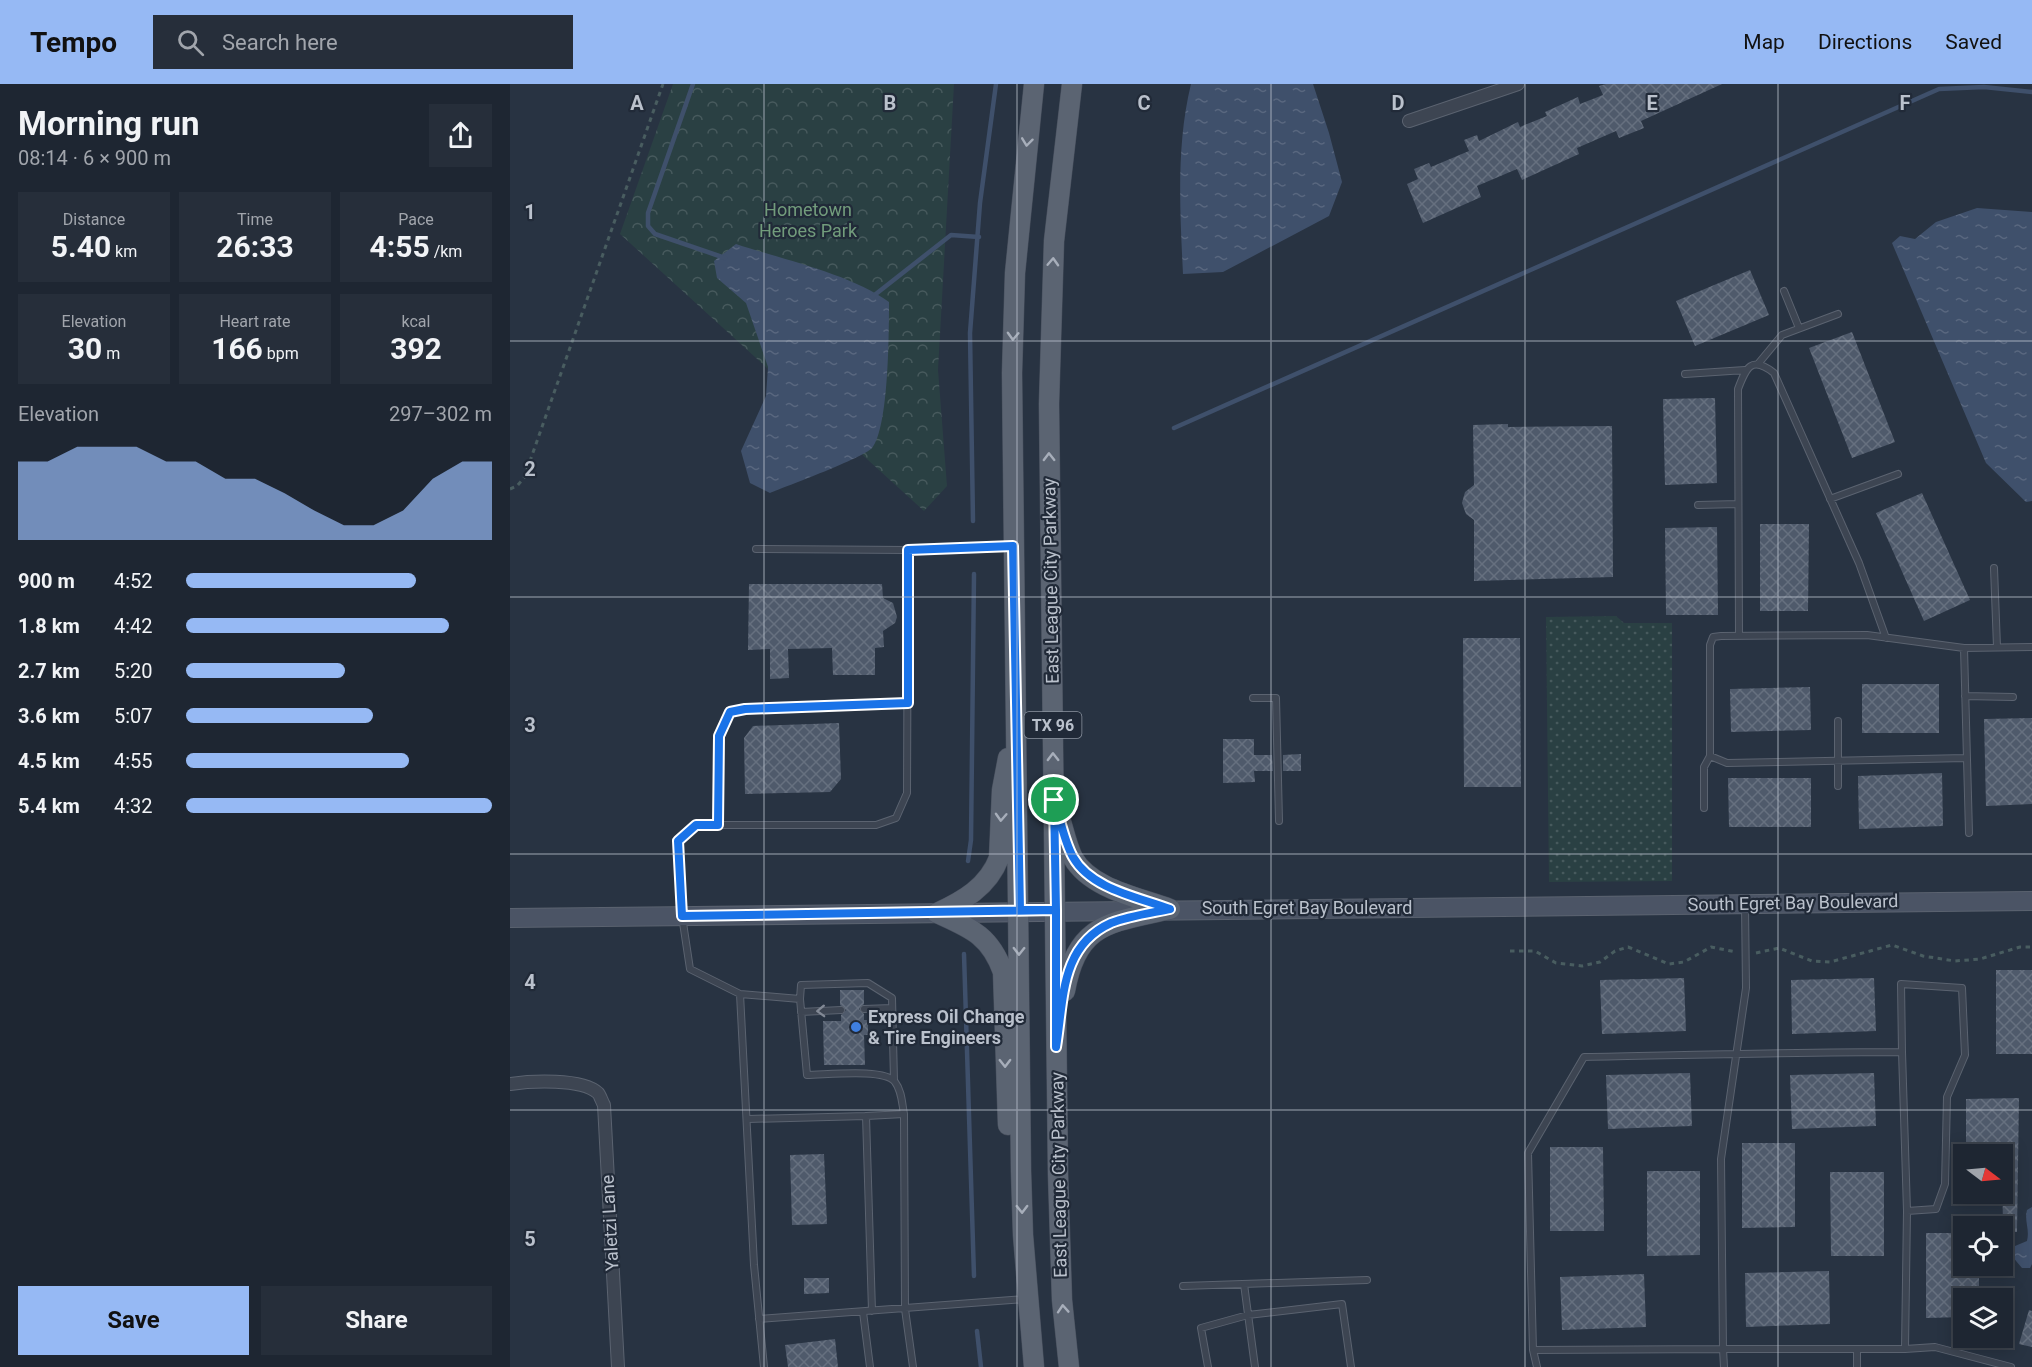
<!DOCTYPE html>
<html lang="en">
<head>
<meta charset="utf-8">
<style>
  :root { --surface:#1e2632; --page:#262e3a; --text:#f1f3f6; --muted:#a1a5ac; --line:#3c434d; --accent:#96b9f4 }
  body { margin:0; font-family:Roboto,sans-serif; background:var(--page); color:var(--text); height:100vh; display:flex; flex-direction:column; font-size:22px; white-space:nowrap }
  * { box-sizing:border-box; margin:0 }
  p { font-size:20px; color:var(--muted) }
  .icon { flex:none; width:33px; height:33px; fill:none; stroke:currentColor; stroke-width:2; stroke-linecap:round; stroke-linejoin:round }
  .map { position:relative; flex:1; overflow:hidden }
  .panel { display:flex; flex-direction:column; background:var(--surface); width:510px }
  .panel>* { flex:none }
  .needle { width:39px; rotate:106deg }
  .tools { position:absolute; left:1443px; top:1060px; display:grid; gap:12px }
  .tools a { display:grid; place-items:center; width:60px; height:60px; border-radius:0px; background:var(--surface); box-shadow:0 3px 15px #0003,0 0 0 2px var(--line); font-size:30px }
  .pin { position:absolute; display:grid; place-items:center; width:51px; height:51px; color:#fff; margin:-26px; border:3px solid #fff; border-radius:50%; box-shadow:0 2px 6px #0007 }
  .round { display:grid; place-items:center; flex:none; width:63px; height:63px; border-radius:0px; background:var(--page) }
  .head { display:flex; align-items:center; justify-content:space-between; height:102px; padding:0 18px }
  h1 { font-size:33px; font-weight:700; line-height:45px }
  .stats { display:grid; grid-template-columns:repeat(3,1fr); gap:9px; height:102px; padding:6px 18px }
  .stats div { display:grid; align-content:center; border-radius:0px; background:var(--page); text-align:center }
  .stats b { font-size:30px; font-weight:700 }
  .stats small { font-size:16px; font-weight:400 }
  .stats p { font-size:16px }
  .chart { height:168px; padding:12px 18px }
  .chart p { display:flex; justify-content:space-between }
  .chart svg { width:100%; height:108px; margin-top:6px; fill:var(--accent); opacity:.7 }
  .primary-button { display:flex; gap:12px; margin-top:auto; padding:12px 18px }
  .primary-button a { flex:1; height:69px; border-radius:0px; background:var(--accent); color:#111; font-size:24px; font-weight:700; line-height:69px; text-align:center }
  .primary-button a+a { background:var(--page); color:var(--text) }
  ul { padding:0 18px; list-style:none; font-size:20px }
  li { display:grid; grid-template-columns:96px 72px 1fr; align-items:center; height:45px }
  li i { height:15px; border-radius:8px; background:var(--accent) }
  header { display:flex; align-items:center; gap:36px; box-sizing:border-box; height:84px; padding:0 30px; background:var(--accent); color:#111 }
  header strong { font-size:28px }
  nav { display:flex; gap:33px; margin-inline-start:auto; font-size:21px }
  .search { width:420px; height:54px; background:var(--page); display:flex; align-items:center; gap:15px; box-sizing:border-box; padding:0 21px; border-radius:0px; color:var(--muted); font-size:22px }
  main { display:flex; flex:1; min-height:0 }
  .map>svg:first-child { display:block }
  .grass { fill:url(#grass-dots) }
  .park { fill:url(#park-crowns) }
  .water { fill:url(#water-ripples) }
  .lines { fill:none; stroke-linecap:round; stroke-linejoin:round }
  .stream { stroke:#3f506b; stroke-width:4.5 }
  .building { fill:url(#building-cross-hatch) }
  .lane-casing { stroke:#5b6370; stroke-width:8 }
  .street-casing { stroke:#5b6370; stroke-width:14 }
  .secondary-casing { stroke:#5b6370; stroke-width:20 }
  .primary-casing { stroke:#464e5c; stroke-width:21 }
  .path { stroke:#495d60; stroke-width:3; stroke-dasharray:4.5 4.5; stroke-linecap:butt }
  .lane { stroke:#3d4552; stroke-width:6 }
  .street { stroke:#3d4552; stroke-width:12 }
  .secondary { stroke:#4b5465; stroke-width:18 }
  .primary { stroke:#5b6472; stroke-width:20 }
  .oneway { stroke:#a7aeba }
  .oneway2 { stroke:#828995 }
  .route-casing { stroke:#fff; stroke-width:12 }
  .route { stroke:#1a73e8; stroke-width:8 }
  .grid { fill:none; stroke:#bac1cc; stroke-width:1.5; stroke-opacity:0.55 }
  .shop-dot { fill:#3f7fe0; stroke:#212a38; stroke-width:2 }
  .labels { text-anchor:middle; stroke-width:4.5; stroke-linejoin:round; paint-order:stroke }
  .shield { fill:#212a38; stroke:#8c94a0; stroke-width:1.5 }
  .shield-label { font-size:16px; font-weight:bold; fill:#bac1cc }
  .park-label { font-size:18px; fill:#729c7c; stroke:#212a38 }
  .street-label { font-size:18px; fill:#bac1cc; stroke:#212a38 }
  .poi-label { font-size:18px; font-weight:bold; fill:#bac1cc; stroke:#212a38; text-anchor:start }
  .grid-label { font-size:20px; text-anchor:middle; font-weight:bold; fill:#bac1cc; stroke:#212a38; stroke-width:4.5; stroke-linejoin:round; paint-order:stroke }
</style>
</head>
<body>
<header>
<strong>Tempo</strong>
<div class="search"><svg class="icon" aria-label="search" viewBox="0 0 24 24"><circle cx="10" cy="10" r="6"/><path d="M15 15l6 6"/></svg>Search here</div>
<nav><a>Map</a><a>Directions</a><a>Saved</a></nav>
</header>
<main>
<section class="panel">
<div class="head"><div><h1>Morning run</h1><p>08:14 · 6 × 900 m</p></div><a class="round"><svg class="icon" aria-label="share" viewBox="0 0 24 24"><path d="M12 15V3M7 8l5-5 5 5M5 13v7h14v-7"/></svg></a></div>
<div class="stats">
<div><p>Distance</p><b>5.40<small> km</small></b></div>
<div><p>Time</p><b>26:33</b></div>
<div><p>Pace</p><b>4:55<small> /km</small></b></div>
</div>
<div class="stats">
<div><p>Elevation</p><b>30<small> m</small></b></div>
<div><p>Heart rate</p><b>166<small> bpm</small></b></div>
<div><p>kcal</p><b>392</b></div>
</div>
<div class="chart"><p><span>Elevation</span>297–302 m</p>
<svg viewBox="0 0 160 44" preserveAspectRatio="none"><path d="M0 44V12L10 12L20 6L30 6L40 6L50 12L60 12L70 19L80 19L90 25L100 32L110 38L120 38L130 32L140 19L150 12L160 12V44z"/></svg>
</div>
<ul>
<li><b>900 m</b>4:52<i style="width:75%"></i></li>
<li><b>1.8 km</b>4:42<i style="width:86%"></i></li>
<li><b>2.7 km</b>5:20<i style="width:52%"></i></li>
<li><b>3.6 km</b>5:07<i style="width:61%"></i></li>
<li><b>4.5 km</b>4:55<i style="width:73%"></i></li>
<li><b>5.4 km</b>4:32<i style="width:100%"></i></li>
</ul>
<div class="primary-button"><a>Save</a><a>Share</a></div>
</section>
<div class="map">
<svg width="1522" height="1283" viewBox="0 0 1522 1283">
  <defs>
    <pattern id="grass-dots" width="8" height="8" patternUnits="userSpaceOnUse" patternTransform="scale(1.5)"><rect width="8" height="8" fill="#2a4043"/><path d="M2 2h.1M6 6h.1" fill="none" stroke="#475a5d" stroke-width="1.8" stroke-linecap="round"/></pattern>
    <pattern id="park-crowns" width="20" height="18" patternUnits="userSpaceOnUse" patternTransform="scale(1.5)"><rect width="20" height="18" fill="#2a4043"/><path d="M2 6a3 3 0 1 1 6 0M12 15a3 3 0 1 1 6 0" fill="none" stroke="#475a5d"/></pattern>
    <pattern id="water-ripples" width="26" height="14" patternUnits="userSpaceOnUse" patternTransform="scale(1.5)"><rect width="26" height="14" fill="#3f506b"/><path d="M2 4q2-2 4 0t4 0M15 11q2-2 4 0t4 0" fill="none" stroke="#59677f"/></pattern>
    <pattern id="building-cross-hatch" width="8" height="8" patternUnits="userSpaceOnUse" patternTransform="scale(1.5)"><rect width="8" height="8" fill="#4f5a6b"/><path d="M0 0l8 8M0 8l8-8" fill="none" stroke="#66707f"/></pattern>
  </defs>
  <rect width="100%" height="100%" fill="#283342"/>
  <path class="grass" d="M1106,532L1114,539H1162V797L1039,798L1036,533Z"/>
  <path class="park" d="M163,0H444L428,286L437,402L414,427L110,150Z"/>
  <path class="water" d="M681,0H803L819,49L832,98L819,132L713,188L673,190C670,128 666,61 681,0Z
    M1467,124L1522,128V417L1516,418L1476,379L1382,159L1390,152L1405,155L1426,138Z
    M226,160C271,175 341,190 379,218C379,247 379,344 362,364C353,374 277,402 260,409L240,399L231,367L256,312L258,283L236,219L207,194L204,177Z
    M1522,1123V1180L1520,1184H1512L1501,1171L1505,1162L1517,1157C1520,1145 1514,1137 1517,1126Z"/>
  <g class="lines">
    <path class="stream" d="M183,0L138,129V142L145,150L215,174
      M362,213L441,151L469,153
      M664,344L1429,5L1474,3L1522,8
      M463,437L460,249L470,119L486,0
      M458,777L461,756L464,490
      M454,870L464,1192
      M467,1247L471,1283"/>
  </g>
  <path class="building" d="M1096,0H1212L1131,37L1134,44L1109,54L1106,47L1067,64L1069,70L1012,96L1007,85L967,102L971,113L913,139L897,100L908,95L904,85L919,79L921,83L959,67L954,56L967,51L969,57L1008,38L1010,43L1037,32L1035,28L1068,13L1070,20L1093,11L1089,2Z
    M1240,186L1259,231L1185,262L1166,217Z
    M1342,248L1385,358L1342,374L1299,264Z
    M1205,314L1207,399L1155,401L1153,315Z
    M998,340V343L1102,342L1103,493L964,497V436L956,430L952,419L955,408L964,401L963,341Z
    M1412,409L1460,516L1414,537L1366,429Z
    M1250,440H1299L1298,527H1250Z
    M1207,443L1208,531H1156L1155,444Z
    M239,500H372L373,514L383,519L387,533L385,539L373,547L374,563L365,564V591H323L322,564L278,565L279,594L260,595V565L238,566Z
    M953,554H1010L1011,703H954Z
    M1352,600H1429V649H1352Z
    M1300,603L1301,646L1221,648L1220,605Z
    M1522,634V720L1476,722L1474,635Z
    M329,639L331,695L320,708L235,710L234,654L243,642Z
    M713,655H744V671H762L763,687H744L745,698L713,699Z
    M791,670V687H773V671Z
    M1432,689L1433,742L1349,745L1348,692Z
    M1218,694H1301V743H1219Z
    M1486,886H1522V970H1486Z
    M1174,894L1176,947L1092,950L1090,896Z
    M1364,894L1366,947L1282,950L1281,896Z
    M330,906H354V920L349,925L354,930V936H358V951H354L355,981H314L313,937H331V931L336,926L330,921Z
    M1180,989L1182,1042L1098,1045L1096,991Z
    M1364,989L1366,1042L1282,1045L1280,991Z
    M1509,1014L1507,1148H1493L1492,1071H1456V1015Z
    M1232,1059H1285V1143L1232,1144Z
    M1040,1063H1093L1094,1147H1040Z
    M314,1070L317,1140L282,1141L280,1071Z
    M1137,1087H1190V1171L1137,1172Z
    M1320,1088H1374V1172H1321Z
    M1416,1149H1454V1182H1469V1215H1454V1233L1416,1234Z
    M1319,1187L1320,1240L1236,1243L1235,1189Z
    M1134,1190L1136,1243L1052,1246L1050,1193Z
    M294,1194H319V1209L294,1210Z
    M1519,1226L1522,1227V1263L1509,1260Z
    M325,1255L328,1283H278L275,1261Z"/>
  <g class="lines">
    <g class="lane-casing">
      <path id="lane" d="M1274,207L1289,244
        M1248,280L1272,251L1328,230
        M1175,290L1235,286
        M1320,415L1388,390
        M1188,421L1228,420
        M246,465L398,466
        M1484,484L1487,563
        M1229,552L1228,305C1236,284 1241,271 1264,289L1349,479L1376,554
        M1454,564L1459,749
        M1455,612L1503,613
        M743,614H766L769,737
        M1328,637V702
        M1456,674L1217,679L1200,672V561L1203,553L1211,552L1357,551L1454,564L1522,563
        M1194,724V683L1200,672
        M208,741L209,653L220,628L235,625L397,619
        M230,910L290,915L297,991C316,991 375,984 385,998C392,1007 392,1020 394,1030L395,1225L403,1283
        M290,915L291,901L358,899L382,914L384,996
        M354,925L382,924
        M291,928L331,926
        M1392,968L1397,1127
        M356,1032L394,1030
        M238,1035L356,1032L362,1227
        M734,1200L745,1283
        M673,1202L857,1196
        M353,1228L360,1283
        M249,1235L516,1215
        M1347,1265V1283
        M1395,1265L1425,1263L1501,1283
        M1023,1266L1213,1265L1214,1283
        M254,1283L244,1181L230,910L180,885L172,832L169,757L186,741H366L386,734L397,709L398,466L501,463
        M698,1283L691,1244L738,1231L832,1220L841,1283
        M1027,1283L1023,1266L1018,1069L1074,973C1180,971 1286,968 1392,968L1391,900L1452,904L1455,971L1437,1013L1435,1100L1426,1125L1397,1127L1395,1265H1213L1211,1075L1236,904L1235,821"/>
    </g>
    <g class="street-casing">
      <path id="street" d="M899,37L1008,0
        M0,1000C20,997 72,994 88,1009C90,1011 92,1018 94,1021L108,1283"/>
    </g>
    <g class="secondary-casing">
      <path id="secondary" d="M0,834L1522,817"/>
    </g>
    <g class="primary-casing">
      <path id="primary" d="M550,734C554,747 557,762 563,774C581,805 628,813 660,825
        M427,829C460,844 480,851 493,888L498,1041
        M427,829C453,817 478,803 489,774L492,706L498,674
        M555,907C567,838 600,839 660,825
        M524,1283L513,1151L511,1087L502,289L505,189L524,0
        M559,1283L552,1216L548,1090L539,320L544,157L562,0"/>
    </g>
    <path class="path" d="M0,405L7,402L14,394L153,0
      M1000,867H1025L1046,879L1072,882L1090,878L1105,867L1118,863L1159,880L1174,878L1201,863L1226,868
      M1246,869L1269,864L1302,877L1320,878L1382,861L1413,872L1445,877L1470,875L1510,863H1522"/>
    <use href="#lane" class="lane"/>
    <use href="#street" class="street"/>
    <use href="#secondary" class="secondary"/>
    <use href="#primary" class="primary"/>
  </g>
  <defs><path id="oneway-chevron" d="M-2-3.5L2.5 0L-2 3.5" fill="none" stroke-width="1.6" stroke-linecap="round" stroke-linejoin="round" transform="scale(1.5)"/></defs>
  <g class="oneway">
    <use href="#oneway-chevron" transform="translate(517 58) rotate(97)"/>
    <use href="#oneway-chevron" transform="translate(543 178) rotate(-87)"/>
    <use href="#oneway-chevron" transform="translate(503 252) rotate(92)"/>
    <use href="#oneway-chevron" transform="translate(539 373) rotate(-91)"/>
    <use href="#oneway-chevron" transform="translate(543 673) rotate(-91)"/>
    <use href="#oneway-chevron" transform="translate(491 733) rotate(93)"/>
    <use href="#oneway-chevron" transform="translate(509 867) rotate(91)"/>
    <use href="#oneway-chevron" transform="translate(495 979) rotate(89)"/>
    <use href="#oneway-chevron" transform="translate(512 1125) rotate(89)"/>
    <use href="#oneway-chevron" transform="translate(553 1225) rotate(-94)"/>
  </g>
  <use class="oneway2" href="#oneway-chevron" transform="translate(311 927) rotate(178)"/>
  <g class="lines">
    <g class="route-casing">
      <path id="route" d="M544,716L546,826L172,832L168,757L186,741H208L209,652L220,628L235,625L398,619V466L503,462L510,826H546V963C554,915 550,862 601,839C619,832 641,829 660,825C628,813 581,805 563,773C554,757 550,734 544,716"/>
    </g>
    <use href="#route" class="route"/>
  </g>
  <path class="grid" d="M254,0V1283M507,0V1283M761,0V1283M1015,0V1283M1268,0V1283M0,257H1522M0,513H1522M0,770H1522M0,1026H1522"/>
  <circle class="shop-dot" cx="346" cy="943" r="6"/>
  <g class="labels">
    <rect class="shield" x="514.5" y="628" width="57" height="26" rx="4.5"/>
    <g class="shield-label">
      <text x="543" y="647">TX 96</text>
    </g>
    <g class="park-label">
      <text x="298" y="132">Hometown<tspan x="298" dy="21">Heroes Park</tspan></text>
    </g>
    <g class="street-label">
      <text transform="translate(541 497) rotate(-91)" y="6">East League City Parkway</text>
      <text transform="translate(1283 819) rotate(-1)" y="6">South Egret Bay Boulevard</text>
      <text x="797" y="830">South Egret Bay Boulevard</text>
      <text transform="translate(549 1091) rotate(-91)" y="6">East League City Parkway</text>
      <text transform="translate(100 1139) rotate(-93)" y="6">Yaletzi Lane</text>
    </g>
    <g class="poi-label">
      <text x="358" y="939">Express Oil Change<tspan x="358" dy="21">&amp; Tire Engineers</tspan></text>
    </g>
  </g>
  <g class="grid-label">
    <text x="127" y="26">A</text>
    <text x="380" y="26">B</text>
    <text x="634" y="26">C</text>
    <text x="888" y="26">D</text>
    <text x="1142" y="26">E</text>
    <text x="1395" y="26">F</text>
    <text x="20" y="135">1</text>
    <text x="20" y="392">2</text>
    <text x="20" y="648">3</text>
    <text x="20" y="905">4</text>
    <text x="20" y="1162">5</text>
  </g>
</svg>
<div class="tools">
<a><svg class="needle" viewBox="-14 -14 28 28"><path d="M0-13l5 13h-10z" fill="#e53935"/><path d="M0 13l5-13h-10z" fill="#a1a5ac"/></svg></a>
<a><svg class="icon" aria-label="locate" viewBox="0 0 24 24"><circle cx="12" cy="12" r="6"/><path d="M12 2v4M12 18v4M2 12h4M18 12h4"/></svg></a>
<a><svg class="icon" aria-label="layers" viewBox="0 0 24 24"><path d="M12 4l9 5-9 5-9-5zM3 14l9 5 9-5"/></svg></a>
</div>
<div class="pin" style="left:544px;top:716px;background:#1e9e55"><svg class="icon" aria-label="arrive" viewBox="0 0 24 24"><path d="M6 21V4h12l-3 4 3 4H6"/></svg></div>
</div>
</main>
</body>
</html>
